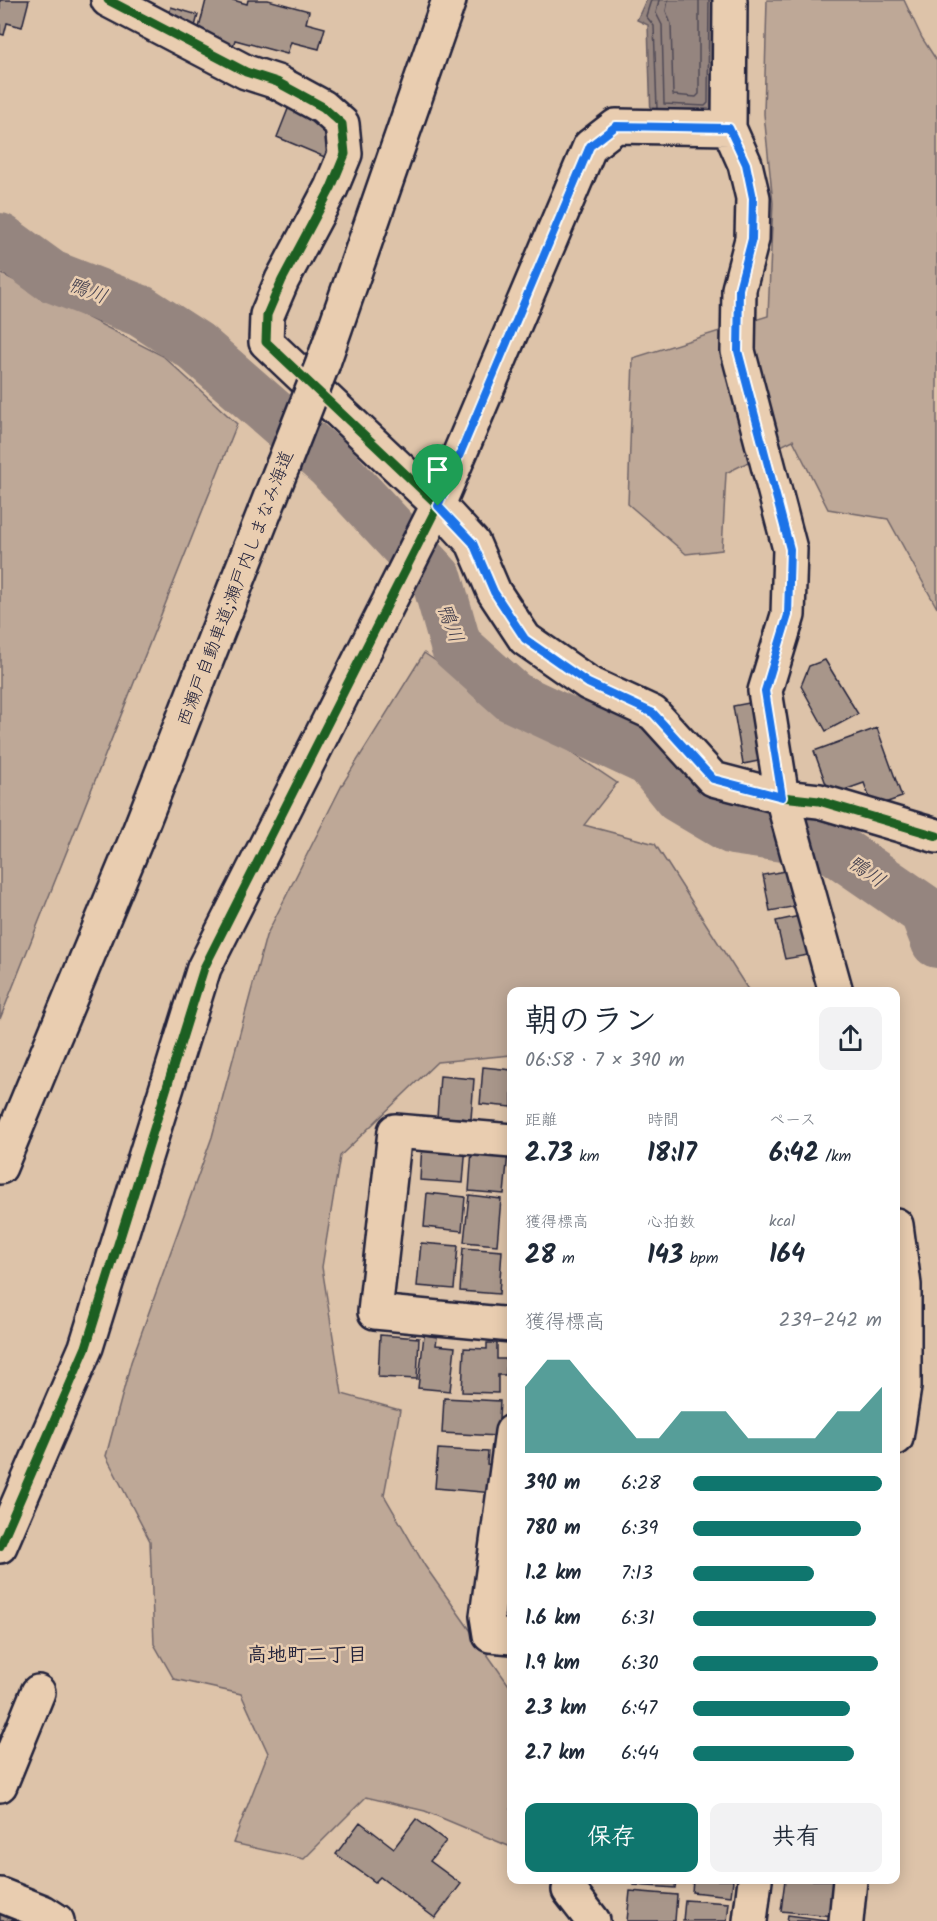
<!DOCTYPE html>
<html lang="ja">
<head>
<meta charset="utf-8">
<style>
  :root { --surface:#fff; --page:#f2f2f3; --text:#1f2937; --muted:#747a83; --accent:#0f766e }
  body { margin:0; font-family:Kalam,"Klee One",sans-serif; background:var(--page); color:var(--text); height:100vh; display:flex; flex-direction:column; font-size:22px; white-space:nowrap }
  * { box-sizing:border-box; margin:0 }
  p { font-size:20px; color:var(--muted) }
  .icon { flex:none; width:33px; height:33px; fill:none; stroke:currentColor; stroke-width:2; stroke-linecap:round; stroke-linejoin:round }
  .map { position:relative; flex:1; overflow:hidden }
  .details { position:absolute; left:507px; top:987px; width:393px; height:897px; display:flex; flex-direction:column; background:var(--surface); border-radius:12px; box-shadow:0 3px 15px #0003 }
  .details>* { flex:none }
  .pin { position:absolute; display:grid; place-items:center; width:51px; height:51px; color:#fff; margin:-62px -26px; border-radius:50% 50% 50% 0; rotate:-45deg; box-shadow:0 0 6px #0007 }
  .pin .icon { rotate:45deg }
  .round { display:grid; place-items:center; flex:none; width:63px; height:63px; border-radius:12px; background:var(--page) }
  .head { display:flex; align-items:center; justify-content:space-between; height:102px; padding:0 18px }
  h1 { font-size:33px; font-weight:600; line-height:45px }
  .metrics { display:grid; grid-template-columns:repeat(3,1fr); gap:9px; height:102px; padding:6px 18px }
  .metrics div { display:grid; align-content:center }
  .metrics b { font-size:26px; font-weight:600 }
  .metrics small { font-size:16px; font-weight:400 }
  .metrics p { font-size:16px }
  .chart { height:168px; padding:12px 18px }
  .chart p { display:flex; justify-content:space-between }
  .chart svg { width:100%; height:108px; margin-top:6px; fill:var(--accent); opacity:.7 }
  .cta { display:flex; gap:12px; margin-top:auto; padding:12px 18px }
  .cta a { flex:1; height:69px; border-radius:12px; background:var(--accent); color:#fff; font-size:24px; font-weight:600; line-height:69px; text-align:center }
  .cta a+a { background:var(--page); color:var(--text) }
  ul { padding:0 18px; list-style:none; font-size:20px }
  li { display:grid; grid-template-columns:96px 72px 1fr; align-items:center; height:45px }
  li i { height:15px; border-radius:8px; background:var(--accent) }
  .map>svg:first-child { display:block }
  .green { fill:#bea897; stroke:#706569; stroke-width:1.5 }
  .water { fill:#95857f; stroke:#675d64; stroke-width:1.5 }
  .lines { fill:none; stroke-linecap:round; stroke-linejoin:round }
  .shore { stroke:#504a56; stroke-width:1.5 }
  .river { stroke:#95857f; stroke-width:52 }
  .building { fill:#a8968a; stroke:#22223b; stroke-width:1.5 }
  .street-casing { stroke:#22223b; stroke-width:38 }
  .highway-casing { stroke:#22223b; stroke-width:38 }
  .street { stroke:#e9cdb0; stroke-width:33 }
  .highway { stroke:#e9cdb0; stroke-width:33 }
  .highway-bridge-casing { stroke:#22223b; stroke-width:38; stroke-linecap:butt }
  .highway-bridge { stroke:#e9cdb0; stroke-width:33 }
  .cycleway-casing { stroke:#e9cdb0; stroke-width:13 }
  .cycleway { stroke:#1b5e20; stroke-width:9 }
  .route-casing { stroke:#fff; stroke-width:12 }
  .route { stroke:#1a73e8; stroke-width:8 }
  .labels { text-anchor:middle; stroke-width:5; stroke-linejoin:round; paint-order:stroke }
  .street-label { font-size:18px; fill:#22223b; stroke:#e9cdb0 }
  .water-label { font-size:20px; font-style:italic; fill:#44404f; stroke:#e9cdb0 }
  .neighbourhood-label { font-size:20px; font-weight:bold; fill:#22223b; stroke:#e9cdb0 }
</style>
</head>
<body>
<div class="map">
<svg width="937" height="1921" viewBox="0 0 937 1921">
  <rect width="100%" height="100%" fill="#ddc3a9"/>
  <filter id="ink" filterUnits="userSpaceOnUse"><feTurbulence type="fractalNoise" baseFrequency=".0167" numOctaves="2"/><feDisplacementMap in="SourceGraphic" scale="12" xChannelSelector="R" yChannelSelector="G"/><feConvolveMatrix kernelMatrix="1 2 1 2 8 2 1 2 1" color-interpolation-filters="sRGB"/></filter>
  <g filter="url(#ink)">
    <path class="green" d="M767,0H904L922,38L937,61V608L888,519L828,509L793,440L726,473L722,550L686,554L628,504L633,358L768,316L773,203L764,114Z
      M0,273L163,356L237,424L0,1019Z
      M424,653L617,783L584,825L655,844L749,991L512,992L511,1055L437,1062L340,1156L322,1267L342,1394L400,1410L384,1495L425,1566L511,1688V1847L425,1811L366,1797L304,1859L233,1843L268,1753L241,1694L174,1679L154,1644L150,1541L106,1456L131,1362L212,1137L266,936L342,785Z"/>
    <path class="water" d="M646,0H722V120L651,119L648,25L637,20Z"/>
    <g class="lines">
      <path class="shore" d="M651,0L646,16L654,26L657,109
        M659,0L656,13L662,25L664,104L705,106L708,103L709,0
        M668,0L666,11L671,24L673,95L696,97L699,94V0"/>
      <path class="river" d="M0,239L51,276L141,311L195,346L331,465L437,579L456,646L513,697L650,761L679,797L733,829L825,842L925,911L937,942"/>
    </g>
    <path class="building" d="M0,0H29L22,27L7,23L4,35L0,34Z
      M206,0H233L247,4L248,0H268L309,11L306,23L325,28L319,49L291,42L287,54L235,40L233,46L197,36Z
      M171,7L198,15L193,34L166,26Z
      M290,104L341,124L327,158L277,137Z
      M825,660L858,714L826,731L801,686L809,666Z
      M760,701L769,759L743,764L733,706Z
      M877,728L902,797L873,807L864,783L830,795L814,751Z
      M796,869L803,905L770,911L763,875Z
      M800,916L808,955L785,959L776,921Z
      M483,1067L512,1070V1107L480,1104Z
      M440,1076L474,1079L471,1119L437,1117Z
      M422,1143L466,1145L463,1183L420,1180Z
      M472,1150L508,1153L504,1194L469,1191Z
      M427,1193L465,1197L462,1231L424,1227Z
      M469,1195L501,1199L497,1245L464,1242Z
      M421,1243L458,1246L454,1289L417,1286Z
      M463,1248L502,1251L499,1294L460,1291Z
      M380,1335L419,1338L417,1379L378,1377Z
      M424,1335L437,1337L436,1345L455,1347L450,1391L418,1388Z
      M487,1343H497V1359H507L506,1375H498V1393L462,1392L464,1348L487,1349Z
      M444,1398L500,1401L498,1436L442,1433Z
      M438,1449L488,1452L487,1464L496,1465L494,1493L435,1488Z
      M416,1819L446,1841L430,1861L461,1884L435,1918L380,1877L375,1882L336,1854L360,1822L394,1848Z
      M634,1880H676L675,1888L634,1885Z
      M693,1880H733L731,1896L692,1892Z
      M785,1880H837L833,1916L781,1911Z
      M630,1891L677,1895L675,1921H627Z
      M0,1900L26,1921H0Z
      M685,1900L729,1903L727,1921H683Z
      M788,1915L834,1921H787Z"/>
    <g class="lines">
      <g class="street-casing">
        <path id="street" d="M108,0L246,72L277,82L323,107L342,124L345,154L331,188L282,280L267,315L266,342L438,505L473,543L494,592L525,639L588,683L653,713L713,779L782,797L819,801L937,836
          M730,0L729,128L745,164L753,198L752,239L739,289L738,351L790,549L788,615L765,691L782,797L836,992
          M512,1141L395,1131L375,1312L512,1325
          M896,1225L904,1285V1387L896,1438
          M512,1432L487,1616L490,1635L512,1637
          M0,1546L86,1347L204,968L438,505L590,146L616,126L729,128
          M0,1785L38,1692
          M569,1890L593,1921
          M0,1895L43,1912L57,1921
          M750,1921L755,1880
          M846,1921L850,1880"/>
      </g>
      <g class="highway-casing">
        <path id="highway" d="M323,363L449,0
          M0,1167L135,842L283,465"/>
      </g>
      <use href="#street" class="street"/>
      <use href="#highway" class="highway"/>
      <g class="highway-bridge-casing">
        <path id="highway-bridge" d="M283,465L323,363"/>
      </g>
      <use href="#highway-bridge" class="highway-bridge"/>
      <g class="cycleway-casing">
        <path id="cycleway" d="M108,0L246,72L277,82L323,107L342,124L345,154L331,188L282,280L267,315L266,342L438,505L473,543L494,592L525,639L588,683L653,713L713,779L782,797L819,801L937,836
          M0,1546L86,1347L204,968L438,505L590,146L616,126L729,128"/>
      </g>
      <use href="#cycleway" class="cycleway"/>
    </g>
  </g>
  <g class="lines" filter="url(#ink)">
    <g class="route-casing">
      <path id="route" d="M616,126L729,128L746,164L753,198L752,239L739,289L738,351L790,549L788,615L765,691L782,797L713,779L653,713L588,683L525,639L494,592L473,543L438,506L590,146Z"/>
    </g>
    <use href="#route" class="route"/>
  </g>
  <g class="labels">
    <g class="street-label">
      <text transform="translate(235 588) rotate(-69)" y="6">西瀬戸自動車道;瀬戸内しまなみ海道</text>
    </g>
    <g class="water-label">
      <text transform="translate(88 290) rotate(21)" y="7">鴨川</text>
      <text transform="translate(451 623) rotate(70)" y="7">鴨川</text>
      <text transform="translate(867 871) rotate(35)" y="7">鴨川</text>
    </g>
    <g class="neighbourhood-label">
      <text x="307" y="1661">高地町二丁目</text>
    </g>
  </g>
</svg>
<div class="pin" style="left:438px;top:506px;background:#1e9e55"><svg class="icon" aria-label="arrive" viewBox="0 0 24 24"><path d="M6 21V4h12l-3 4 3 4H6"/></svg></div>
<section class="details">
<div class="head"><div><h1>朝のラン</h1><p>06:58 · 7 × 390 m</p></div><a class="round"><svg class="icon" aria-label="share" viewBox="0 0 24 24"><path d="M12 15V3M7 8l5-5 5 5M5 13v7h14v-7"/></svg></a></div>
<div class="metrics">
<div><p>距離</p><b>2.73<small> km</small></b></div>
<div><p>時間</p><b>18:17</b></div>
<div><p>ペース</p><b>6:42<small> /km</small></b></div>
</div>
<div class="metrics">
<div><p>獲得標高</p><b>28<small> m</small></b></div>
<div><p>心拍数</p><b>143<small> bpm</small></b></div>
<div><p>kcal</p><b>164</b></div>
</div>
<div class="chart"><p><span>獲得標高</span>239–242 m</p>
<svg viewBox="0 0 160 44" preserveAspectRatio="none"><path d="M0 44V17L10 6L20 6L30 17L40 27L50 38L60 38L70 27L80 27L90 27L100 38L110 38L120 38L130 38L140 27L150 27L160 17V44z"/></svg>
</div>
<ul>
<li><b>390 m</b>6:28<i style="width:100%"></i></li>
<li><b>780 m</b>6:39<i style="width:89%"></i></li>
<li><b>1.2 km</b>7:13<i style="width:64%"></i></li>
<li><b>1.6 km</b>6:31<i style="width:97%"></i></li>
<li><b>1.9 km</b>6:30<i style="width:98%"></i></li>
<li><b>2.3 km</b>6:47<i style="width:83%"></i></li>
<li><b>2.7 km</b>6:44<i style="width:85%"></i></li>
</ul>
<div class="cta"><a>保存</a><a>共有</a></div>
</section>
</div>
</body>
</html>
